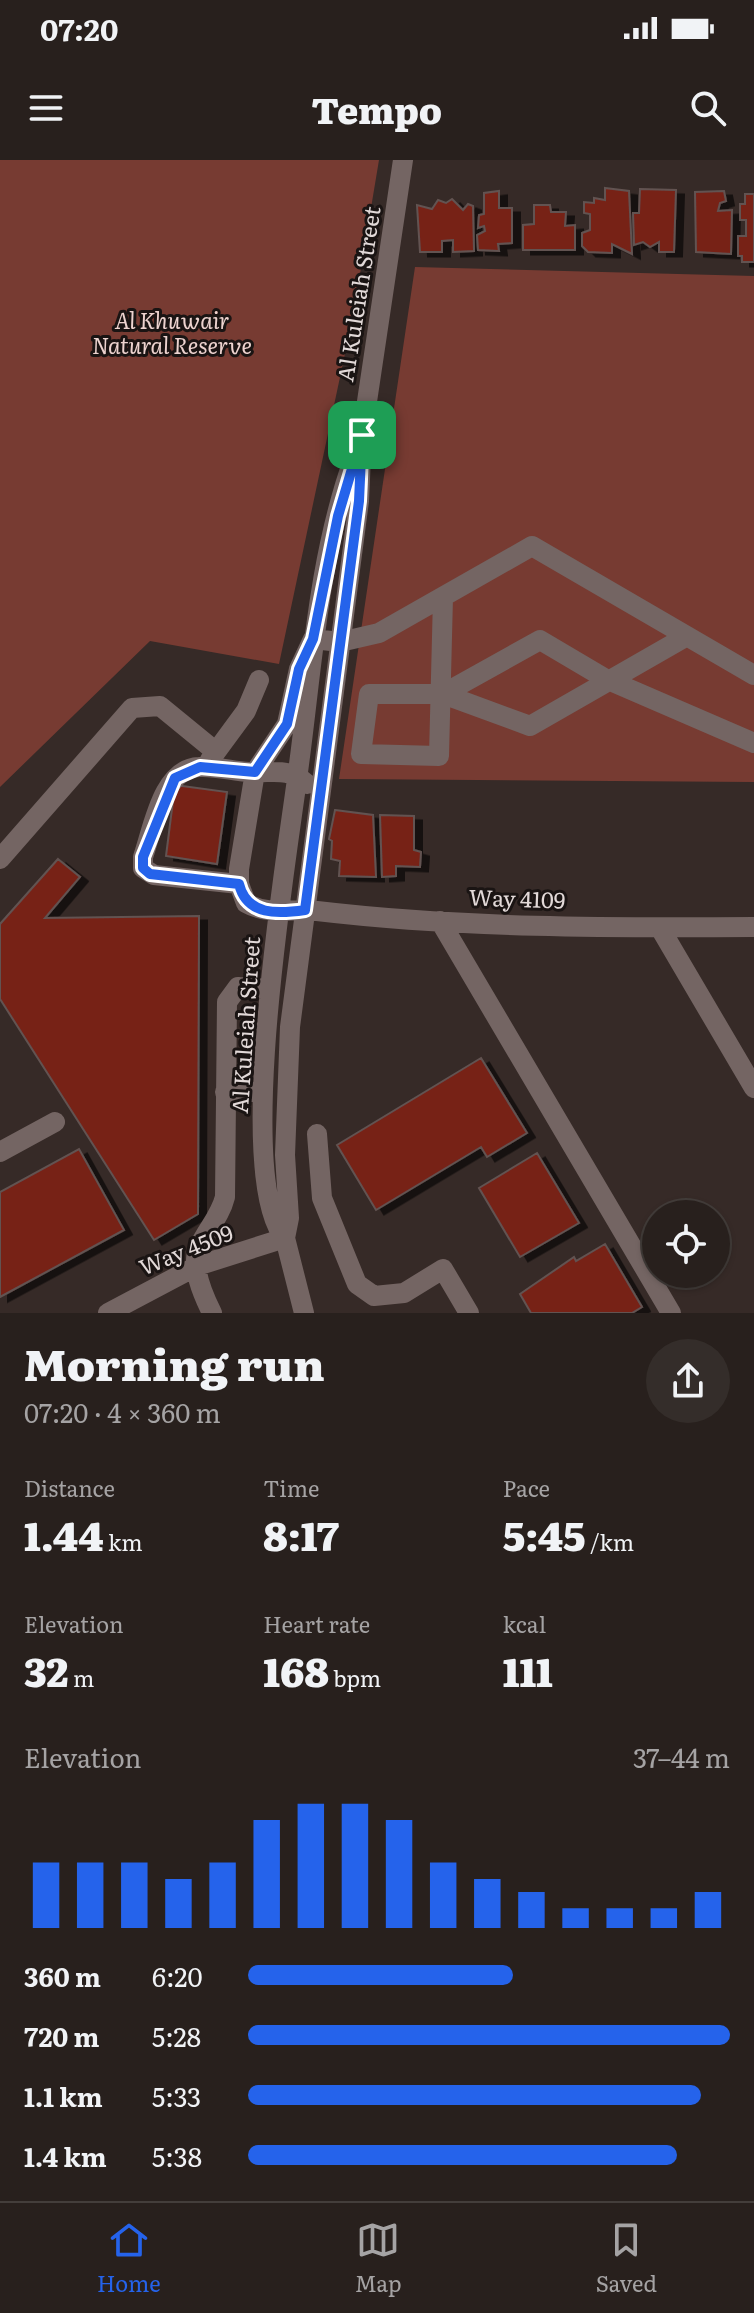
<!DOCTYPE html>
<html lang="en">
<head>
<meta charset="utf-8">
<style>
  :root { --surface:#28201d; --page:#342d2a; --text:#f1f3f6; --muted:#a5a3a4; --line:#443e3b; --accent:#2563eb }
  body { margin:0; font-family:Literata,serif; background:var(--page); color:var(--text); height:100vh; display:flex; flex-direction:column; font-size:30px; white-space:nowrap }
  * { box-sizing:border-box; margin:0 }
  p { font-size:26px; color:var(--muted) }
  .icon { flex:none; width:44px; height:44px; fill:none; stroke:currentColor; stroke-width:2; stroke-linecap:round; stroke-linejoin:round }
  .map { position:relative; height:1153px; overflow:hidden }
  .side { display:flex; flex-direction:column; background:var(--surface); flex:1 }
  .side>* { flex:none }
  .controls { position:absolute; left:642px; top:1040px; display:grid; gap:16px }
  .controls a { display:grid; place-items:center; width:88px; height:88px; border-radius:50%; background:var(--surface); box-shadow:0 2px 6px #0004,0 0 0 2px var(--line); font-size:40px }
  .pin { position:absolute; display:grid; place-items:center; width:68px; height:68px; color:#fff; margin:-34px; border-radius:16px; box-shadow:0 4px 12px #0006 }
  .round { display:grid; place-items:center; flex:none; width:84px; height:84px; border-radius:42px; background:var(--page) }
  .summary { display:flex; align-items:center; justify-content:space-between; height:136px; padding:0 24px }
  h1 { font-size:44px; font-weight:800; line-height:60px }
  .stats { display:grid; grid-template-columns:repeat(3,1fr); gap:12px; height:136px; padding:8px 24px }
  .stats div { display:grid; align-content:center }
  .stats b { font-size:40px; font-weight:800 }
  .stats small { font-size:22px; font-weight:400 }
  .stats p { font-size:22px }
  .chart { height:224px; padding:16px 24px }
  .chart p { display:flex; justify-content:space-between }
  .chart svg { width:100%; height:144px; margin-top:8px; stroke:var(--accent); stroke-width:6 }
  ul { padding:0 24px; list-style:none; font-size:26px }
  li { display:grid; grid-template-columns:128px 96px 1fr; align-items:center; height:60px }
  li i { height:20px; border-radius:10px; background:var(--accent) }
  .status { display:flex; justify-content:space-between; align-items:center; height:56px; padding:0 40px; background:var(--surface); direction:ltr }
  .status svg { height:22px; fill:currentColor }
  header { display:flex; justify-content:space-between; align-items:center; height:104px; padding:0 24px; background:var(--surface); font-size:36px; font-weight:800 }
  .tabs { display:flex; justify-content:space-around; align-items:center; height:112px; border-top:2px solid var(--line); background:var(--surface); font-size:22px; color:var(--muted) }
  .tabs a { display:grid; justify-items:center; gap:4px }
  .tabs .active { color:var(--accent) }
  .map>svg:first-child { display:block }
  .green { fill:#773b32 }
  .building { fill:#772219; stroke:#625351; stroke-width:2; filter:url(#shadow) }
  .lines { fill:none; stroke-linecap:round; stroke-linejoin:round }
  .minor { stroke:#746563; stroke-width:20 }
  .route-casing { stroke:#fff; stroke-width:16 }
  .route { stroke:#2563eb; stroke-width:10 }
  .labels { text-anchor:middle; stroke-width:6; stroke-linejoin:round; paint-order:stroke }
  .street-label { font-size:22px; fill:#e2d9d8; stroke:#1a1413 }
  .park-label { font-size:22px; font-style:italic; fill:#edd3cf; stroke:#1a1413 }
</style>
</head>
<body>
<div class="status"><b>07:20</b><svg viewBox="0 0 49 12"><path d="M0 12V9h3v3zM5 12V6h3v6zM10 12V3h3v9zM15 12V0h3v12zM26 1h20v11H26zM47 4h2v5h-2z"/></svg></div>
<header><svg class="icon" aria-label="menu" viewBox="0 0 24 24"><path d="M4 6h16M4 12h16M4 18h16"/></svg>Tempo<svg class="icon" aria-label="search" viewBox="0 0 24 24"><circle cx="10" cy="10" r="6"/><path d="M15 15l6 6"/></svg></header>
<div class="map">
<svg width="754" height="1153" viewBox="0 0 754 1153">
  <defs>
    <filter id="shadow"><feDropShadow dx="8" dy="4.5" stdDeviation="0" flood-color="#0009"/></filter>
  </defs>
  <rect width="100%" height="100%" fill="#362a27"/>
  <path class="green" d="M0,0H379L353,156L279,504L150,481L0,627Z
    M415,107L754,116V622L339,619Z"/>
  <path class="building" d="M605,28L629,31L632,94L612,84V93L588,92L582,86V73L590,70V54L584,53V42L594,43V38L605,40Z
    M640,29L676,30L674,92H659V82L650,87L643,82L634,85L633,53H639Z
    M499,31V48H512V83L498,84L499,91L478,90L477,75L485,71L484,66L478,68L479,55L484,54V33Z
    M724,31L726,41L720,43L718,51L732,50L731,94L696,92L695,32Z
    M745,34H754V102H742V96H738V76H746V60H740V44H745Z
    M452,39L463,50L468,44L473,46L474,91L453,92V80L442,81V92H420L417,45L432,49L438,40L446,43Z
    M534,45H550L551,52H566L565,66L575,65V90H523V65L534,64Z
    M175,625L227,632L217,704L166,696Z
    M335,650L373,655L376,717L339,716L340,701L331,699L332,681L329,679Z
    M380,655L414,656V690L421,692L420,707L396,706V716L382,717Z
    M58,699L80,717L45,758L199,756L198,1054L154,1080L0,839V764Z
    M481,898L527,973L487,997L481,987L376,1050L337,985Z
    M79,989L124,1070L0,1137V1032Z
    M537,993L579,1063L520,1097L479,1028Z
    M605,1084L642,1147L632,1153H531L520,1134L574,1097L576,1101Z"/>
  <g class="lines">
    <path class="minor" d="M443,437L439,596L361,594L369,534H443L540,480L606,519L754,583
      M754,515L532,386L379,473L340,482L313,479L299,509L287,564L255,612L239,709V724L246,743C269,756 292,748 317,751C461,768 609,768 754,767
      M443,534L530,566L687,476
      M210,600L246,551L259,520
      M0,699L132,548L160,546L215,591
      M239,724L154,715L143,708V697C153,669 162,608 199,607C215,606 233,611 249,612C272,614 287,606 307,624
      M440,761L671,1153
      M660,768L754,928
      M225,932H263
      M317,974L322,1038L357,1124L374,1136L404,1133L443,1109L469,1153
      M0,992L55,962
      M285,1078C233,1020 286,703 297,619C312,513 317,400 354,298
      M108,1153L197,1106L285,1078
      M212,1153C203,1135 190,1106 199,1087C207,1069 220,1057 225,1037L227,842L238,827L270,829
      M304,1153L285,1078L289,1058L285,995L290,867L359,341L362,275L403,0"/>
  </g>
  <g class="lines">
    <g class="route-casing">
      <path id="route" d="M362,275L359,341L305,750C278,754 247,756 239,724L150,714L143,708V697L175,618L200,607L255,612L287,564L299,509L313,479L338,356Z"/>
    </g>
    <use href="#route" class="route"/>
  </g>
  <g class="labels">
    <g class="street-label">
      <text transform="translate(359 134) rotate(-81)" y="8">Al Kuleiah Street</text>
      <text transform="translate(517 739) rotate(2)" y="8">Way 4109</text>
      <text transform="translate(246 865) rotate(-86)" y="8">Al Kuleiah Street</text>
      <text transform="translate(186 1090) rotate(-22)" y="8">Way 4509</text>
    </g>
    <g class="park-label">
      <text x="172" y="169">Al Khuwair<tspan x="172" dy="25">Natural Reserve</tspan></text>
    </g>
  </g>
</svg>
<div class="controls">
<a><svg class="icon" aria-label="locate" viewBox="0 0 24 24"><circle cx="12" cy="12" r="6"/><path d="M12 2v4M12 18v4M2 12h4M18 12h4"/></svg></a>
</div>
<div class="pin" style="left:362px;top:275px;background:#1e9e55"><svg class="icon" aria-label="arrive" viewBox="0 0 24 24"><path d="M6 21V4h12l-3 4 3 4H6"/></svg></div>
</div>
<section class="side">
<div class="summary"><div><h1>Morning run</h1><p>07:20 · 4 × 360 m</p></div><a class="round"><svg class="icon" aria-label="share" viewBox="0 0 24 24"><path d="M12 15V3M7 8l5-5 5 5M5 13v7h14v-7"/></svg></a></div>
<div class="stats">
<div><p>Distance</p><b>1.44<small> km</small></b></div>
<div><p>Time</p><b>8:17</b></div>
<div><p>Pace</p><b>5:45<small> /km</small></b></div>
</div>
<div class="stats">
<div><p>Elevation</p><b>32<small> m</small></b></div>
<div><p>Heart rate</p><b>168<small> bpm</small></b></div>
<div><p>kcal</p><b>111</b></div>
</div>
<div class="chart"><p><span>Elevation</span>37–44 m</p>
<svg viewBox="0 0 160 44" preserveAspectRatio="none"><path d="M5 44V24M15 44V24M25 44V24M35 44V29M45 44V24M55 44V11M65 44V6M75 44V6M85 44V11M95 44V24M105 44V29M115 44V33M125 44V38M135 44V38M145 44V38M155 44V33"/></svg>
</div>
<ul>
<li><b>360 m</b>6:20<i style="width:55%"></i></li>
<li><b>720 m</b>5:28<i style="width:100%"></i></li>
<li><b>1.1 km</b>5:33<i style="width:94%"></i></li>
<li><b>1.4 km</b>5:38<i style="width:89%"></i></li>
</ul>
</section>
<nav class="tabs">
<a class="active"><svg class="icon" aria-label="home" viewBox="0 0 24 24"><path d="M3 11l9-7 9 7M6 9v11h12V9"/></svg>Home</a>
<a><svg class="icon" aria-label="map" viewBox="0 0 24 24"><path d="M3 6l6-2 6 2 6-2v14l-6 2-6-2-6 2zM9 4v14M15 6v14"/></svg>Map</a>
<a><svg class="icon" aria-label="saved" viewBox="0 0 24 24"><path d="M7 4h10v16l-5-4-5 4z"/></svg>Saved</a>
</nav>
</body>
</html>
